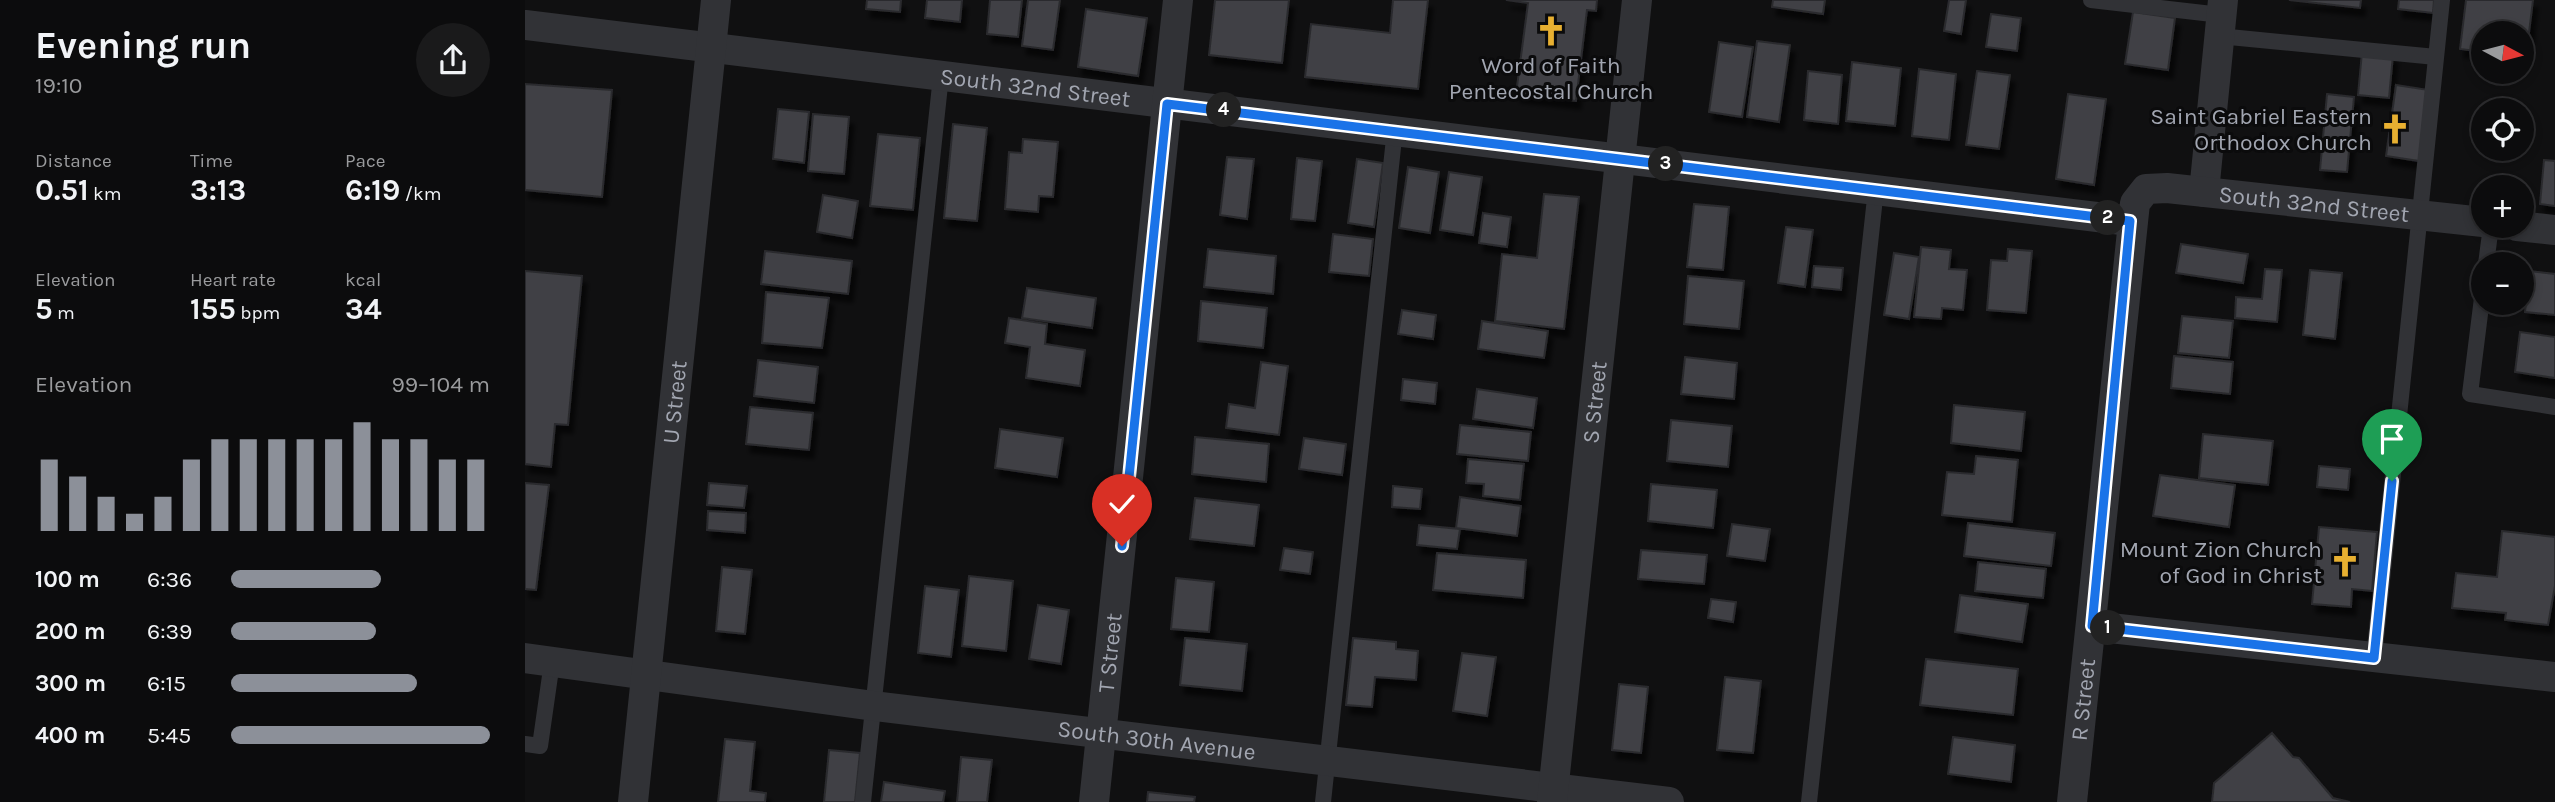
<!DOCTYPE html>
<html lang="en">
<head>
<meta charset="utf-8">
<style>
  :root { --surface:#0c0c0d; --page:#1a1a1b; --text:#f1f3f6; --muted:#9a9b9d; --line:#2c2c2e; --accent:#8c9099 }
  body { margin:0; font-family:Karla,sans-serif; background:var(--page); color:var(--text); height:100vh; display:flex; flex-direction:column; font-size:26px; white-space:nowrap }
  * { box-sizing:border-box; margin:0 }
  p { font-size:23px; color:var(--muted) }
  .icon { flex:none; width:38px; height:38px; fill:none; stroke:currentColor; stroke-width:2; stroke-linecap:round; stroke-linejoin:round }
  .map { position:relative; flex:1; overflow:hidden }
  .side { display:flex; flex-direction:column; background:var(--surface); width:525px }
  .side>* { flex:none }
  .needle { width:46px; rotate:97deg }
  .buttons { position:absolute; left:1946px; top:21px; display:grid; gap:14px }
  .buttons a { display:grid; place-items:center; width:63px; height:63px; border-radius:50%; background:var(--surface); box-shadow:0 4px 10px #0003,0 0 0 2px var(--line); font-size:35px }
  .pin { position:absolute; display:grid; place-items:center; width:60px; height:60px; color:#fff; margin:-72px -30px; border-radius:50% 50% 50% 0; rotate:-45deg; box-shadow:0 0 7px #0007 }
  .pin .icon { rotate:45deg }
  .km { position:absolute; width:35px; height:35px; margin:-18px; border-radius:50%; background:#222; color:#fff; font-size:19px; line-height:35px; text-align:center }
  .round { display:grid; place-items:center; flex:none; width:74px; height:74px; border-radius:37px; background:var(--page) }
  .headline { display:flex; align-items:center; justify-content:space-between; height:119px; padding:0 35px }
  h1 { font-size:38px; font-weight:700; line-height:52px }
  .stats { display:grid; grid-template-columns:repeat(3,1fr); gap:10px; height:119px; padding:7px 35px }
  .stats div { display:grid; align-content:center }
  .stats b { font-size:30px; font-weight:700 }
  .stats small { font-size:19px; font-weight:400 }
  .stats p { font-size:19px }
  .chart { height:196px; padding:14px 35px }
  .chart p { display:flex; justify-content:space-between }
  .chart svg { width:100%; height:126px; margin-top:7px; stroke:var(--accent); stroke-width:6 }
  ul { padding:0 35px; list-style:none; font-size:23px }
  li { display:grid; grid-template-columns:112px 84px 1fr; align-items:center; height:52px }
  li i { height:18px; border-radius:9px; background:var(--accent) }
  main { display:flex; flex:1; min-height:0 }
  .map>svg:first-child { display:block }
  .building { fill:#3f4044; stroke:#2a2a2d; stroke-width:2; filter:url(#shadow) }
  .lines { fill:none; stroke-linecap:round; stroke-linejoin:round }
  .service { stroke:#313236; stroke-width:16 }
  .minor { stroke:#313236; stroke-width:30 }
  .route-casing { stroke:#fff; stroke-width:14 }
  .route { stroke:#1a73e8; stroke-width:9 }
  .labels { text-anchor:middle; stroke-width:6; stroke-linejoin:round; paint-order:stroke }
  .poi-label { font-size:23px; fill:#a2a6b1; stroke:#0b0b0c; text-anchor:end }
  .street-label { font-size:23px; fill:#a2a6b1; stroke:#0b0b0c }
</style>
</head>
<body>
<main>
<section class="side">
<div class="headline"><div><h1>Evening run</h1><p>19:10</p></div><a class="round"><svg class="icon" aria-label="share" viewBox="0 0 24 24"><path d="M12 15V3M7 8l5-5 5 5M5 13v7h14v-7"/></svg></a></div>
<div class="stats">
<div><p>Distance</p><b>0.51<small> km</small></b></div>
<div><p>Time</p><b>3:13</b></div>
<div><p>Pace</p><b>6:19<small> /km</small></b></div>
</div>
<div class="stats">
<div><p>Elevation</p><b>5<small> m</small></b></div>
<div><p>Heart rate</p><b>155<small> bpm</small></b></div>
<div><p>kcal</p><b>34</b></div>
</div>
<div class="chart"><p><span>Elevation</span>99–104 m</p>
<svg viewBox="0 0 160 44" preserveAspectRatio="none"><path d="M5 44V19M15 44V25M25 44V32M35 44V38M45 44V32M55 44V19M65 44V12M75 44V12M85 44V12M95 44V12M105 44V12M115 44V6M125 44V12M135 44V12M145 44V19M155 44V19"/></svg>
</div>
<ul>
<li><b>100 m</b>6:36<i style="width:58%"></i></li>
<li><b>200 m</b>6:39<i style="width:56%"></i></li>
<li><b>300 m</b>6:15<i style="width:72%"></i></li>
<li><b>400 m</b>5:45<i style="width:100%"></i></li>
</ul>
</section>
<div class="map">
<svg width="2030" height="802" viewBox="0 0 2030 802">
  <defs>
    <filter id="shadow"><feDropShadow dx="4.5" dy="8" stdDeviation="2" flood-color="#0009"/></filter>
  </defs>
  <rect width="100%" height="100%" fill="#101011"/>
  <path class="building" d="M342,0H376L375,12L341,9Z
    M402,0H437L435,22L400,18Z
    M465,0H497L493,37L462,34Z
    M503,0H535L528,50L497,46Z
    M690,0H764L757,63L684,55Z
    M868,0H903L893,89L780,77L786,24L865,33Z
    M981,0H1072L1071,11L1062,10L1051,101L991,94L1003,3Z
    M1248,0H1300L1298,14L1247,7Z
    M1424,0H1441L1436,34L1419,31Z
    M1764,0H1836L1835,8Z
    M1874,0H1909L1908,13L1873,9Z
    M1941,0H2008L2001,57H1997V33H1958V52L1935,49Z
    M561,9L622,18L613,76L553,67Z
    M1608,12L1650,18L1643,70L1600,64Z
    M1466,14L1496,18L1492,51L1461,47Z
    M1232,41L1265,45L1254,122L1222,117Z
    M1194,42L1228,47L1217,117L1184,112Z
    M1837,52L1868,55L1864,98L1833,95Z
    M1327,62L1376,68L1370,126L1321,121Z
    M1394,69L1431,74L1424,140L1387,136Z
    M1283,71L1317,75L1313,124L1279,120Z
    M1452,71L1485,75L1474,149L1441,145Z
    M0,84L87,90L77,197L0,190Z
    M1871,85L1904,90L1894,161L1861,156Z
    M1543,94L1581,99L1569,185L1531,179Z
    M1802,94L1829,97L1822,172L1795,170Z
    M253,109L284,112L279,163L248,159Z
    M288,114L324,117L319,174L283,171Z
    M428,124L462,128L452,221L419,218Z
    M353,134L395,138L388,210L345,206Z
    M498,139L533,142L528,197L514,196L513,212L480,209L484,152L497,153Z
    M702,157L729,159L722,219L695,215Z
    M772,158L797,161L790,221L766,219Z
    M832,159L858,163L849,227L823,223Z
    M2019,160L2030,161V206L2015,204Z
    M883,167L914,172L905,233L874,228Z
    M924,172L957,177L948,235L915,230Z
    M1019,194L1054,197L1039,329L970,321L977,254L1012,258Z
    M298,195L333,201L327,238L292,232Z
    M1169,204L1204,207L1198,270L1162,267Z
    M958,213L986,217L982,247L954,243Z
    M1261,227L1288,230L1280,287L1253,283Z
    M808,234L848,239L844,276L804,272Z
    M1656,244L1723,254L1718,283L1651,273Z
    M1396,247L1426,250L1424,269L1442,270L1438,310L1417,308L1416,319L1389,317Z
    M683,249L751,256L748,294L679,287Z
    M1483,249L1507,251L1501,313L1462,310L1466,260L1482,261Z
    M240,251L327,261L323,294L236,284Z
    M1369,253L1394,257L1384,319L1359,315Z
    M1289,266L1318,268L1316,290L1287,287Z
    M1740,269L1757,270L1752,322L1710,318L1711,297L1737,299Z
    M1785,270L1817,273L1810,339L1778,335Z
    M0,271L57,276L43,425L30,424L26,467L0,464Z
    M2004,271L2030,274V315L2000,312Z
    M1163,276L1219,281L1214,329L1159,324Z
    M502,288L571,298L567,328L497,318Z
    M241,292L304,298L297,348L237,343Z
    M676,301L742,308L738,348L673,341Z
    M877,310L911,315L908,339L873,334Z
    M1657,316L1708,321L1704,358L1653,353Z
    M484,318L522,324L520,344L560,350L555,386L501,378L505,347L480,343Z
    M957,321L1023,331L1019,358L953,349Z
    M1995,332L2030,337V378L1990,372Z
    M1649,356L1708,362L1705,394L1646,388Z
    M1160,357L1212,363L1209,399L1156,394Z
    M233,360L293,367L289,403L229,396Z
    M736,362L763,366L754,435L701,428L704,404L730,408Z
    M878,379L912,383L910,404L876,400Z
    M952,389L1012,398L1008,428L948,419Z
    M1429,405L1500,412L1496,451L1426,443Z
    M225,407L288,413L284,450L221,444Z
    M1146,420L1207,426L1203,467L1142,461Z
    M935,425L1006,432L1003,461L932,454Z
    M475,429L538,438L532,477L470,468Z
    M1678,434L1748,441L1743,485L1674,478Z
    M670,437L744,444L741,482L667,474Z
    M779,438L821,444L817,475L774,469Z
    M1451,456L1493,460L1487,522L1417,515L1422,472L1449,474Z
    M943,459L999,464L995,500L958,496L959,484L941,483Z
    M1794,466L1825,469L1823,490L1792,487Z
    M1635,475L1710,485L1704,527L1628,516Z
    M0,483L24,485L11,590L0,589Z
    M184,483L222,486L219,508L182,505Z
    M1126,484L1192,490L1188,528L1123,521Z
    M868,486L897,489L895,509L867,507Z
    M935,497L996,506L992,536L931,528Z
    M670,498L734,505L729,546L665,539Z
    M183,511L221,513L220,533L182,530Z
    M1443,523L1530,533L1526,566L1439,556Z
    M1207,524L1245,529L1240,561L1202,556Z
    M894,525L935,529L932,549L892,545Z
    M1794,527L1852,532L1847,591L1827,589L1826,607L1787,604Z
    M1977,531L2030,537V586L2023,625L1980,620L1981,613L1927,608L1931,573L1972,577Z
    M759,548L788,552L785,574L755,570Z
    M1116,550L1182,555L1179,584L1113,579Z
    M912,553L1001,560L998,598L908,590Z
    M1453,562L1521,569L1518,598L1450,591Z
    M197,567L227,570L220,634L191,631Z
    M444,576L488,581L481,651L437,646Z
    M651,578L689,582L684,632L646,629Z
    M400,586L434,590L426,657L393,653Z
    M1435,595L1503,604L1497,642L1430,632Z
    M1186,599L1211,602L1208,622L1183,618Z
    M513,605L544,610L536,664L504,659Z
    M660,638L722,644L717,691L655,685Z
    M828,638L871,642V649L893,651L891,680L850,677L847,707L821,705Z
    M937,653L971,657L962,716L928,711Z
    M1401,659L1493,669L1488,715L1395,705Z
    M1200,677L1236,681L1228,753L1192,750Z
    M1094,684L1123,687L1116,753L1087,750Z
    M1747,733L1768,757L1774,758L1808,798L1825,802H1687L1689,783Z
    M1428,737L1490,745L1486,782L1423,774Z
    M200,739L230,742L225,791L241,793L240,802H193Z
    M304,750L335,753L330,802H299Z
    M436,757L467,760L462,802H432Z
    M359,782L420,791L418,802H356Z
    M623,792L670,797L669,802H622Z"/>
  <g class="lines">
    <path class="service" d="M1566,0L1696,15
      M1694,36L1911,57
      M1961,264L1966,226
      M1958,290L1945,394L2030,407
      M1849,658L1917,0
      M0,744L15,746L27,662
      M338,802L416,76
      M798,802L870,129
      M1284,802L1351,189"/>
    <g class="minor">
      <path id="s1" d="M0,25L1605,221"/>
      <path d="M1679,192L1698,0"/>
      <path d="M1992,226L2030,230"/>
      <path d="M1567,626L2030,677"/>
      <path id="s2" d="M0,658L349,706L1144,802"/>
      <path id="s3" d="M108,802L191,0"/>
      <path id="s4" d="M569,802L653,0"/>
      <path id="s5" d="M1027,802L1112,0"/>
      <path id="s6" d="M1547,802L1610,203L1621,189L1642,188L1958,222"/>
    </g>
  </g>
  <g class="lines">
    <g class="route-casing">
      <path id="route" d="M597,546L642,104L1605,221L1567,626L1849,658L1867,481"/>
    </g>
    <use href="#route" class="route"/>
  </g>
  <defs>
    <g id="church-bare" transform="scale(2.415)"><path d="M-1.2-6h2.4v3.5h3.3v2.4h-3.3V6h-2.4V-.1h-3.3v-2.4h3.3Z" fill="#e8b031" stroke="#0b0b0c" stroke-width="2.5" paint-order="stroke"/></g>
  </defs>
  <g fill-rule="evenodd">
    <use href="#church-bare" x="1026" y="31"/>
    <use href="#church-bare" x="1870" y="129"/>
    <use href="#church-bare" x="1820" y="562"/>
  </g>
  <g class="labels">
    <g class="poi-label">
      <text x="1026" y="73" text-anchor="middle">Word of Faith<tspan x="1026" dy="26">Pentecostal Church</tspan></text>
      <text x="1847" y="124">Saint Gabriel Eastern<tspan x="1847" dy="26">Orthodox Church</tspan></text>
      <text x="1797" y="557">Mount Zion Church<tspan x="1797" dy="26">of God in Christ</tspan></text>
    </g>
    <g class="street-label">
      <text dy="8" stroke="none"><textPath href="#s1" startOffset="514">South 32nd Street</textPath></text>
      <text dy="8" stroke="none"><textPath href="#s6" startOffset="789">South 32nd Street</textPath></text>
      <text dy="8" stroke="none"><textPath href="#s3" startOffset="402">U Street</textPath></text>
      <text dy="8" stroke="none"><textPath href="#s5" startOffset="402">S Street</textPath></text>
      <text dy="8" stroke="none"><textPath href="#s4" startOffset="150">T Street</textPath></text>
      <text dy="8" stroke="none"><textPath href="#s6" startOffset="103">R Street</textPath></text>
      <text dy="8" stroke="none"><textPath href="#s2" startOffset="637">South 30th Avenue</textPath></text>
    </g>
  </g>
</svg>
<div class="buttons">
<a><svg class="needle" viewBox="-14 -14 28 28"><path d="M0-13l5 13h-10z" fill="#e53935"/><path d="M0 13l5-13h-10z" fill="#9a9b9d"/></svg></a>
<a><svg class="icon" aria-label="locate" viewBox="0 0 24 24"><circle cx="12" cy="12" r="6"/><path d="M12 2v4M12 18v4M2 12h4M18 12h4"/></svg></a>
<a>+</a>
<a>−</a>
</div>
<div class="pin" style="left:1867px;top:481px;background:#1e9e55"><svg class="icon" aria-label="arrive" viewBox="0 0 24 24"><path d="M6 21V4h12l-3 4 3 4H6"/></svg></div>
<div class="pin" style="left:597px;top:546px;background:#d93025"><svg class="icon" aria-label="check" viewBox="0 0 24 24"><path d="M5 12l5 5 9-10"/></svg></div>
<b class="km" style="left:1583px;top:628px">1</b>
<b class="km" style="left:1583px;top:218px">2</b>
<b class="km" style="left:1141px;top:164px">3</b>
<b class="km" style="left:699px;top:110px">4</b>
</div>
</main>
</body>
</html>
